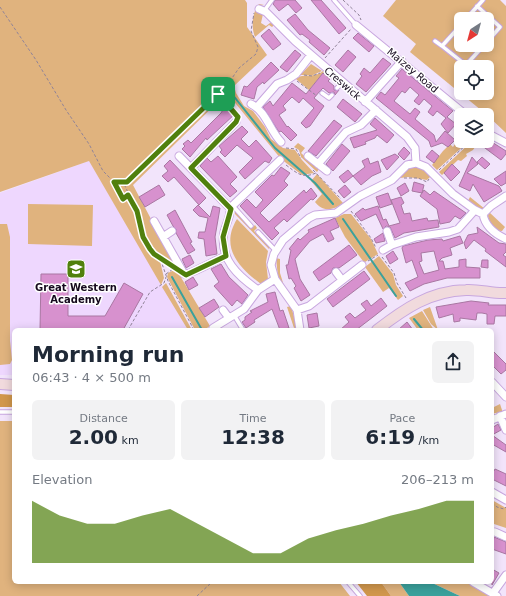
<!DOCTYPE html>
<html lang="en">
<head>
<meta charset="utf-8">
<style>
  :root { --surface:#fff; --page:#f2f2f3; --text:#1f2937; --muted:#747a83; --accent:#50800d }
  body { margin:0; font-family:"DejaVu Sans",sans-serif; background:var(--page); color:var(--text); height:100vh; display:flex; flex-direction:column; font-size:15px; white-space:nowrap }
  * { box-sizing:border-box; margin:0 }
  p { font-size:13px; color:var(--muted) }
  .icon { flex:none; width:22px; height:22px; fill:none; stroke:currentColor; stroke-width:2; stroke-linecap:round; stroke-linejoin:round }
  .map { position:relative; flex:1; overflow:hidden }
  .side { position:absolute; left:12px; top:328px; width:482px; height:256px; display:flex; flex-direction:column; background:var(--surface); border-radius:6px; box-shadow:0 2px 10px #0003 }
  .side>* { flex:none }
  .needle { width:26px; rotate:216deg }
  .buttons { position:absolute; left:454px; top:12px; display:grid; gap:8px }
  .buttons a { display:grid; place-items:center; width:40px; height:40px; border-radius:6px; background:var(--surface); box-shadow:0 2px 10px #0003; font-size:20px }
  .pin { position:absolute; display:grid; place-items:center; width:34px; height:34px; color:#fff; margin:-17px; border-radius:8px; box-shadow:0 2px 6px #0006 }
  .round { display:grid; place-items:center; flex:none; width:42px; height:42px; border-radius:6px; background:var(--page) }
  .headline { display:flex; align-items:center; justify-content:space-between; height:68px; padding:0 20px }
  h1 { font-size:22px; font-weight:700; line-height:30px }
  .metrics { display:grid; grid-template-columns:repeat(3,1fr); gap:6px; height:68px; padding:4px 20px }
  .metrics div { display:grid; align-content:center; border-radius:6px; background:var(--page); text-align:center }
  .metrics b { font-size:20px; font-weight:700 }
  .metrics small { font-size:11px; font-weight:400 }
  .metrics p { font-size:11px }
  .chart { height:112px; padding:8px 20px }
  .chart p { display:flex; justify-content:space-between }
  .chart svg { width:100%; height:72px; margin-top:4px; fill:var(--accent); opacity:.7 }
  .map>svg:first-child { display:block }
  .built { fill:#eed7fe }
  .green { fill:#e0b37e; fill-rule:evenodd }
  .forest { fill:#d1974c }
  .water { fill:#3ba19c }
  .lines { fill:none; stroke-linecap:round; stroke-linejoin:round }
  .stream { stroke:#3ba19c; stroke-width:2 }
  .building { fill:#d791ce; stroke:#a977a2; fill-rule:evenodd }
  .lane-casing { stroke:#c8a7df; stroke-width:5.5 }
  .street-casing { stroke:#c8a7df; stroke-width:9 }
  .secondary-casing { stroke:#c8a7df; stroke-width:12 }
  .path { stroke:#908398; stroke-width:1; stroke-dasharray:3 2; stroke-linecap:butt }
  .lane { stroke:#fff; stroke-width:3.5 }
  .street { stroke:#fff; stroke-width:7 }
  .secondary { stroke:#f1dadd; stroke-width:10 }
  .route-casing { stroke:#fff; stroke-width:8 }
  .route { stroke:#50800d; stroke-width:5 }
  .labels { text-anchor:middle; stroke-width:3; stroke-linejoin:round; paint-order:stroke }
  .street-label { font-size:10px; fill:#15091d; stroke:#fff }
  .poi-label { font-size:10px; font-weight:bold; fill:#15091d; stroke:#fff }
</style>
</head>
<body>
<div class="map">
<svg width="506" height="596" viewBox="0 0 506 596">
  <rect width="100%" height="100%" fill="#f2e4fb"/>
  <path class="built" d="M89,161L188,330H14V375H0V193Z"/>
  <path class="green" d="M0,0H245L247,3V27L267,55L234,86L236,93L244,106L253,111L265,127L271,139L283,148L295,150L302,160L314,173L302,175L281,159L227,93L133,185L177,268L157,255L149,246L138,211L127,191L125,193L137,214L144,242L160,261L164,278L161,285L89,161L0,192Z
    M396,0H500L506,6V133L487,115L410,52L416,44L383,16ZM461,19H487V45H461ZM461,67H487V93H461Z
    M259,4L264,5L258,6L256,10L263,14L261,23L266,26L270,23L275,24L272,27L269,25L255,37C251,27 252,13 259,4Z
    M311,64L322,71L313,75H300Z
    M323,71L324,72L309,90L296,79C304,72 314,79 323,71Z
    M461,138V141H469L437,170L432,165L443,151L450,144L453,147L455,144L457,145Z
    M472,141H479L473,150L466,154L467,156L461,161L458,160L442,175L439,172Z
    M298,143L305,148L301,153L319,169L317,172L301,157L299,150L294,147Z
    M415,167L425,170L431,176L427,180L408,177L400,178L399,177L408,169Z
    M317,174L343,203C332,211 323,212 315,202L322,194L311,181Z
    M470,197L485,209L481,210L468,201Z
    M28,204L93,205L92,246L28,244Z
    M235,211L252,228L255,225L257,228L254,231L270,247L269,249L235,214Z
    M489,212L505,227L502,231C494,231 489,223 488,216Z
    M344,214H351L371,239L378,254L365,262L363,261L345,237L335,218Z
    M237,219L268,251L266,262L268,279L261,284C238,267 220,247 237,219Z
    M0,224H7L10,237V341L12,360L10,364L0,365Z
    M379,256L393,274L396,285L403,296L398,300L389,288L383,292L365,267Z
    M276,258L280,259V273L284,286L278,277Z
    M176,269L210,326L204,330H195L167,277L168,273Z
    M166,283L192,330H188L162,287Z
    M291,306L297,327L294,328L287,307Z
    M430,307L438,330L431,324L423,310Z
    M422,311L434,330H418L409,318Z
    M500,404L503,413L500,412L492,414V408Z
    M0,421H14V582H339L350,596H0Z
    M492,500L506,508V528L494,524L492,528Z
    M381,582H399L409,596H391Z
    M430,582H468L491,596H460Z"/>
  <path class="forest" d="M0,394L14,395V407H0Z
    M356,582H381L391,596H367Z"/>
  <path class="water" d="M399,582H430L460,596H409Z"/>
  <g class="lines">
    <path class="stream" d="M232,94L275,148L315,183L333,204
      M343,219L396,296
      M172,277L202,330
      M414,319L423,330"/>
  </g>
  <path class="building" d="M275,0H295L302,8L296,13L288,4L279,11L273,4Z
    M311,0H321L346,28L339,34Z
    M295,14L308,30L330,48L324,55L309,42L310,40L302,34L300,35L287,20Z
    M269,29L281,44L273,50L261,36Z
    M358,33L374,46L369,52L353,38Z
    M295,50L301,55L287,72L280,67Z
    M348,50L356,57L343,72L335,65Z
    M383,58L391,64L366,92L356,84L362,76L360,74L364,68L370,73Z
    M271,62L279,70L264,84L263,82L257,87L254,99L241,95L244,86L247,87Z
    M402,69L453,111L447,117L456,124L448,133L441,124L446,118L437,111L433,116L428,112L432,106L424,99L419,105L414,101L419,95L410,87L405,93L402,91L394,101L410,114L415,108L420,112L415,119L434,135L436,142L445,131L455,140L448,147L442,143L431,147L429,141L376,98L381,92L385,95L399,78L396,76Z
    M323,73L330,79L328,81L334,86V90H339L335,95L334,92L329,93L323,88L320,91L314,98L324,106L310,126L306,128L301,123L314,108L303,98L299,103L292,97L283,106L286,110L279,115L287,127L288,126L297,135L291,141L281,131L279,132L263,107L270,101L273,106L292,83L306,94Z
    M343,99L362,114L355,122L337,107Z
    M226,105L236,113L207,140L206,138L190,157L182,149L185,146L183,144L188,140L191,143L221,113Z
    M375,118L394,135L387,143L377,135L375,138L365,142L366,144L354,148L350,138L377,130L370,124Z
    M334,120L342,126L316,156L308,151Z
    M242,126L248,132L241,139L249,147L256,140L272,158L269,163L265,161L245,179L239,172L253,158L237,145L225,157L220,152L222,150L219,146Z
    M487,139L506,151V154L501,160L481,145L487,141Z
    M342,144L350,151L333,171L326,164Z
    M404,147L410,153L404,160L398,154Z
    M432,150L439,156L434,163L426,157Z
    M395,154L399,157L387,170L381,160Z
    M218,156L237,177L230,184L237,191L230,197L200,166L207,158L211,162Z
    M472,157L478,164L467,173L499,186L502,191L484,202L473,184L470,191L459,186Z
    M482,157L490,164L485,169L477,162Z
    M368,158L370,164L378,161L381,172L372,176L361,185L353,176L365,167L362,161Z
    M170,160L206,198L199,205L174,177L168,182L162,176L168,171L164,166Z
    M452,164L460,172L451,181L444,173Z
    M281,167L290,173L284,181L288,185L260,213L269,222L304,190L306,193L311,188L317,196L313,200L311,199L287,222L284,219L274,228L279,233L272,240L240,206L247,199L256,208L263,200L255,192L272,175L274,176Z
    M348,170L353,176L344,183L339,177Z
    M506,171V183L501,186L494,179Z
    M414,182L424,185L422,193L412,191Z
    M405,183L409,191L401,196L397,188Z
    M159,185L165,195L145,207L139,197Z
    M345,185L351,192L344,198L338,191Z
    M424,190L430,195L434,191L466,213L460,219L455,216L450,222L440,224L437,209L420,196Z
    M388,193L392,204L380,208L376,197Z
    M401,197L404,203L401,205L404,214L410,213L412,221L427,218L428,221L438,220L439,227L404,233L395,238L390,227L386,226L383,229L376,214L361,221L355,214L363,208L365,210L378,206L383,220L386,219L389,226L400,223L391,200Z
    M198,205L210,217L213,206L220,208L215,237L217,254L206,256L204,239L198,238L199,232H205L208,218L199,216L193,210Z
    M175,210L192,242L190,243L195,250L188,254L176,233V229L173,226L167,215Z
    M335,218L339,227L330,231L334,239L328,242L323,234L310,241L295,259L300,279L310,295L301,301L294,288L296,286L291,278L289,279L286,265H288L291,250L289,249L298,238L300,240L309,232L308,230Z
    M477,227L499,243L506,244V252L503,255L506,257V267L485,251L486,249L474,240L466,249L464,243L468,235L478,233Z
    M383,233L385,241L376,243L374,239Z
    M460,236L463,243L450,248L452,255L442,258L439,261H443L445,269L459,267V260L466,259V267L480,268V278H447L424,284L410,291L405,283L418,277L412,260L406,263L402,248L403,246L428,240L442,239L443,241ZM434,251L439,270L424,274L419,262L422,261L421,253Z
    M349,245L357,255L339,268H333L331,273L319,281L313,272Z
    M393,251L398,259L390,264L386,256Z
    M190,255L194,263L186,268L182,259Z
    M482,260H488V268L481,267Z
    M221,264L229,277L248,295L242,304L237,300L232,306L214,286L219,282L211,269Z
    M364,271L370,279L333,307L327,299Z
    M41,274H68V316H105L124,283L143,294L123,330H40Z
    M193,277L198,285L189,290L185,282Z
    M275,292L280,311L283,310L289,328L280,330L272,309L254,320L255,322L246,328L242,322L245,320V317L252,312L250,311L268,302L266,294Z
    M381,298L387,306L373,317L356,330H340L349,322L345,317L350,313L355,318L366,310L361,304L367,300L371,306Z
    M214,299L219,307L205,317L199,308Z
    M471,301L489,303L488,305H506V316H495L494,324H487V314L482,313H477L476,320L460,318V321L454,322L453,314L439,318L436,307Z
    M317,313L319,326L309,328L307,315Z
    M407,322L413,330H398Z
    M492,350L506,364V370L501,374L492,365Z
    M498,424L501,430L492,435L506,445V452L492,444V428Z
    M495,469L506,474V486L492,479V470L494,471Z
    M494,537L506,542V554L492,549Z
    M492,569L499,573L492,585Z"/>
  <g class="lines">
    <g class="lane-casing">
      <path id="lane" d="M334,0L356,25
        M477,6L500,27L487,42
        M264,11L272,0
        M466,19L483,0
        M461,25L442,46L466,65L484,45
        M435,41L442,46
        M337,88L343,82
        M322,93L329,98L332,95
        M233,206L251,226
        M258,232L275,250
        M234,315L243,330
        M0,412H14
        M348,582L360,596"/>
    </g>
    <g class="street-casing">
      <path id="street" d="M259,9L266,12L295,41L407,137L415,148L416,163
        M356,25L466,115
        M365,102L402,61
        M251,104C266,111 270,131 281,142
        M257,107L277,84L287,80L296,74L311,55
        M487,133L506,143
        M179,156L230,208C231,216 226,224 224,232C219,259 238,276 258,290
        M308,156L327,171
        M318,164L346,132L361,125L376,110
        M191,168L236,122
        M506,196L491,206L483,214C485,226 495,234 506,239
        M230,208L280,160
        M154,221L184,274C190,275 217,259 226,256
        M387,231L392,245
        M163,237L172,231
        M383,250L392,245L416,237L449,232L458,229L475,210
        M336,272L342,280
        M223,310L229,318
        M297,310L309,306L362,265
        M213,328L244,309L258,290L275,279
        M300,330L297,310L275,279L271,265L274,254L283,240L309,218L315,215L336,213L360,196L392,180L407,165L416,163L426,167L453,194L475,210L483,214
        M492,382L506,397
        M500,416L506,430
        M492,420L506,414
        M492,492L506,500
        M495,532L506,537
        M473,582L497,596
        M493,593L506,575"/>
    </g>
    <g class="secondary-casing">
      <path id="secondary" d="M377,330C404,309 430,291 466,290C479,289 493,294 506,293
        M0,384L14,385"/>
    </g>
    <path class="path" d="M343,0L359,15L361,20
      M0,7L36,60L66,110L89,144L103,171L114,182L123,199L128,196
      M325,58L351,29
      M304,75L312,76L320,73
      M297,81L317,96
      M219,95L238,114
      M286,148L296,149L301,158
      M286,165C297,173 302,179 316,173
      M313,170L341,199
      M439,170L470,141
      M404,178H418L427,182L429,179
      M114,182H127
      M351,211L371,238L376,248
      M382,257L394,273L397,283L406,298
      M160,258L169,264
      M368,261L378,255
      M166,274L173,269
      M128,330L150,292L164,283L166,277
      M194,330L168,281L160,258L150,249L145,241L139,216L125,186L185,125L228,84L239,68L256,54L258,47L251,31L254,13
      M492,503L497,507L504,509L506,507
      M197,596L212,582"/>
    <use href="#lane" class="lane"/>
    <use href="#street" class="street"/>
    <use href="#secondary" class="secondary"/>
  </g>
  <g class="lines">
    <g class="route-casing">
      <path id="route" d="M218,94L238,117L236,122L191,168L231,209L223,237L226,256L186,275L154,254L150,249L143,237L137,211L128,195L123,199L114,182H127Z"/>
    </g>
    <use href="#route" class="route"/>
  </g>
  <defs>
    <g id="school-square" transform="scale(1)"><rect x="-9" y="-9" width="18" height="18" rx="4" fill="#50800d" stroke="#fff"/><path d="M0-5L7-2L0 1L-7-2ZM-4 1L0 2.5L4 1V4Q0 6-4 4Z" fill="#fff"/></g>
  </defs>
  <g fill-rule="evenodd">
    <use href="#school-square" x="76" y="269"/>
  </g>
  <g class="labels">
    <g class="street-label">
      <text transform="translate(413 70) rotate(40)" y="4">Maizey Road</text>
      <text transform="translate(343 83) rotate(41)" y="4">Creswick</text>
    </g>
    <g class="poi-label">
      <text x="76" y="291">Great Western<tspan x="76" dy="12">Academy</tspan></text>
    </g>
  </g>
</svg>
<div class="buttons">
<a><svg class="needle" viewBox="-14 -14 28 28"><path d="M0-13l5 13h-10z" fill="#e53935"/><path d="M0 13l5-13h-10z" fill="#747a83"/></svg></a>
<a><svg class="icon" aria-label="locate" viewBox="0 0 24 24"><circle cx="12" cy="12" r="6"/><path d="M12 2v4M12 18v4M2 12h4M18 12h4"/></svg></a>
<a><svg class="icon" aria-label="layers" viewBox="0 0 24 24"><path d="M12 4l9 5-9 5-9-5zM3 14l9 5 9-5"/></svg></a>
</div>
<div class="pin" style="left:218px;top:94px;background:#1e9e55"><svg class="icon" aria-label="arrive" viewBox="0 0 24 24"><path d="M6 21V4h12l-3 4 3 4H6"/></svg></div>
<section class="side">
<div class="headline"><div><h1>Morning run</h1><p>06:43 · 4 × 500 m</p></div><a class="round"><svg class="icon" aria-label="share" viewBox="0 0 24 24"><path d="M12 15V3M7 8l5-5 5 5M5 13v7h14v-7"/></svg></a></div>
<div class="metrics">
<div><p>Distance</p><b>2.00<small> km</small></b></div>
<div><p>Time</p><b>12:38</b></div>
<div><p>Pace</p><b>6:19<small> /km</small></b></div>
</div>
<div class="chart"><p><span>Elevation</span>206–213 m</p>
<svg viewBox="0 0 160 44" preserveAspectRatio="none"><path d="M0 44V6L10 15L20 20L30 20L40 15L50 11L60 20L70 29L80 38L90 38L100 29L110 24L120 20L130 15L140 11L150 6L160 6V44z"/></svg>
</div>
</section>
</div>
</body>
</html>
